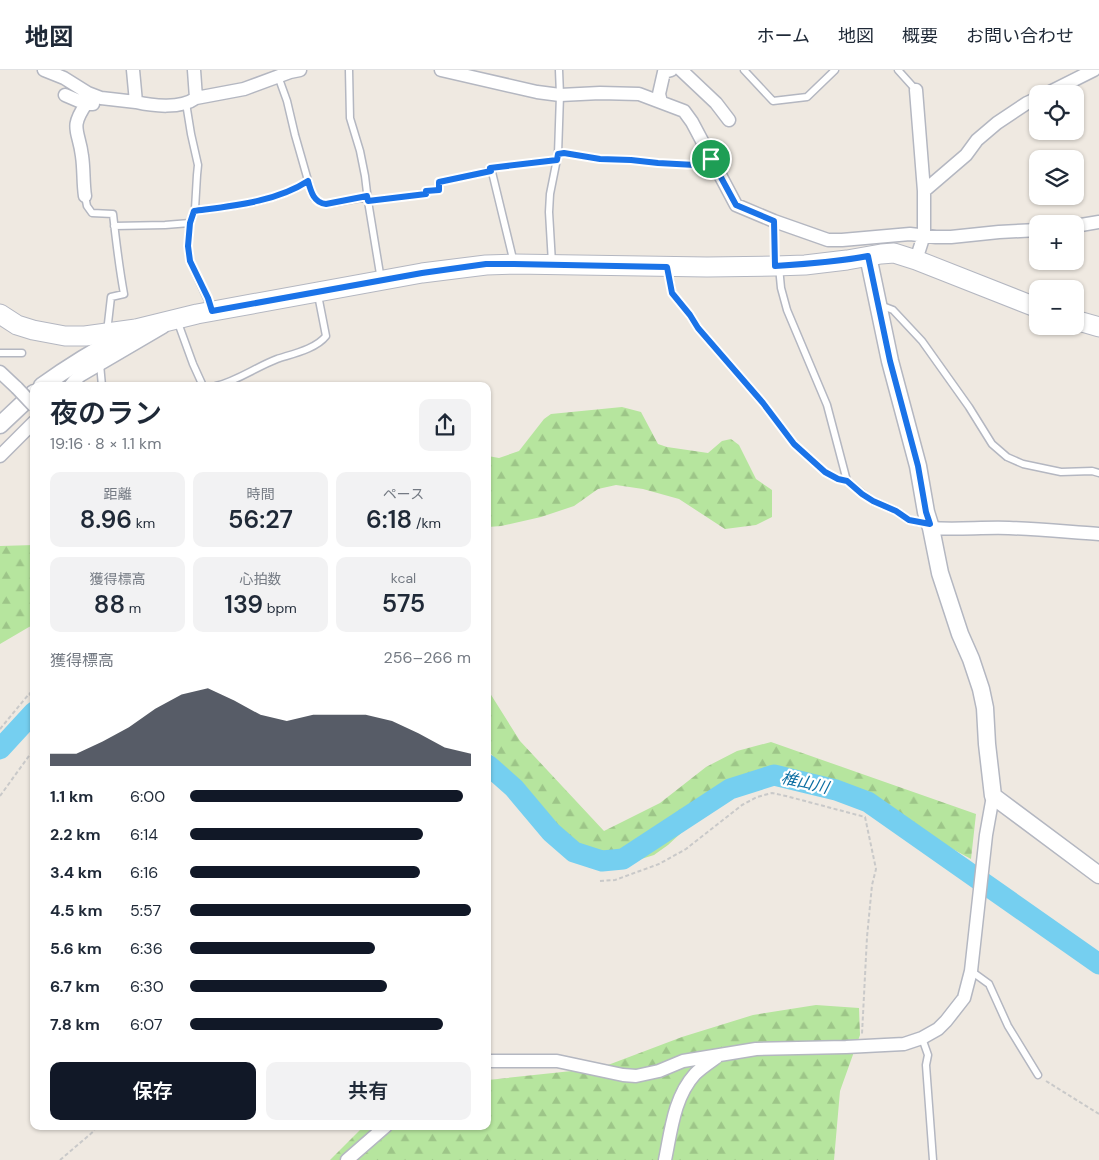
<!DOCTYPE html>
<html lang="ja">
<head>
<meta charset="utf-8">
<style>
  :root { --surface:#fff; --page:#f2f2f3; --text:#1f2937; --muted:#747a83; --line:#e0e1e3; --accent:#111827 }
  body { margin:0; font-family:"DM Sans","Noto Sans JP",sans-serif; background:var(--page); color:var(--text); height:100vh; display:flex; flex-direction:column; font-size:19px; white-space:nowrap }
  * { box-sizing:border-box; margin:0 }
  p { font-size:16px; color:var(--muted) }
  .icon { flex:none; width:28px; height:28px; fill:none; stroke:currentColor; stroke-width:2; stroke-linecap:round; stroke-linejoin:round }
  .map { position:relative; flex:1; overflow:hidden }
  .sheet { position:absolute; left:30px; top:312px; width:461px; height:748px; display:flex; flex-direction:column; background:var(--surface); border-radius:10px; box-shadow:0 1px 4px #0004 }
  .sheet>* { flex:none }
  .fabs { position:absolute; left:1029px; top:15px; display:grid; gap:10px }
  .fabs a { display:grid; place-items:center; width:55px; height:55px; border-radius:10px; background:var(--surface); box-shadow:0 1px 4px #0004; font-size:25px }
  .pin { position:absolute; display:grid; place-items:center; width:42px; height:42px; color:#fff; margin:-21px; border:2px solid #fff; border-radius:50%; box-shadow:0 1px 5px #0007 }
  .round { display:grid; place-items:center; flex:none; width:52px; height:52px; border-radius:10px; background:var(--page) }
  .summary { display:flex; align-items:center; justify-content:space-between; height:85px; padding:0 20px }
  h1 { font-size:28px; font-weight:600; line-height:38px }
  .metrics { display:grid; grid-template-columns:repeat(3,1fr); gap:8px; height:85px; padding:5px 20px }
  .metrics div { display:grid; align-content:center; border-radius:10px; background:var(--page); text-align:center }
  .metrics b { font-size:25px; font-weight:600 }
  .metrics small { font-size:14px; font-weight:400 }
  .metrics p { font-size:14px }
  .chart { height:140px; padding:10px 20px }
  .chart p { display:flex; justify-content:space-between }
  .chart svg { width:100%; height:90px; margin-top:5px; fill:var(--accent); opacity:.7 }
  .action { display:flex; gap:10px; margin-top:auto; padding:10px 20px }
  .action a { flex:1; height:58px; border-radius:10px; background:var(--accent); color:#fff; font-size:20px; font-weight:600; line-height:58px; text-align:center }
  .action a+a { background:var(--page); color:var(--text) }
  ul { padding:0 20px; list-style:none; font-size:16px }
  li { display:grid; grid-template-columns:80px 60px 1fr; align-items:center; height:38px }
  li i { height:12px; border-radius:6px; background:var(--accent) }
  header { display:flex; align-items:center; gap:30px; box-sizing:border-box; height:70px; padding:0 25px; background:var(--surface); border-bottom:1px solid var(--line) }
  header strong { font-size:24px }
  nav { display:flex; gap:28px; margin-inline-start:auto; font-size:18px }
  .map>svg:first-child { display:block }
  .forest { fill:url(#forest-firs) }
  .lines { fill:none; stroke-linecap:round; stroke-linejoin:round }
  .river { stroke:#75cff0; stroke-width:21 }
  .service-casing { stroke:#b4b7c1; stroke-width:9 }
  .minor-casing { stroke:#b4b7c1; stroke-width:15 }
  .tertiary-casing { stroke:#b4b7c1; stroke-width:19 }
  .secondary-casing { stroke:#b4b7c1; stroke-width:21 }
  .path { stroke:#c9c9c9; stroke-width:2; stroke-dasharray:4 2.5; stroke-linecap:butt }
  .service { stroke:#fff; stroke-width:6 }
  .minor { stroke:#fff; stroke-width:12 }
  .tertiary { stroke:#fff; stroke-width:16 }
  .secondary { stroke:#fff; stroke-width:19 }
  .minor-bridge-casing { stroke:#b4b7c1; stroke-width:15; stroke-linecap:butt }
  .minor-bridge { stroke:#fff; stroke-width:12 }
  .route-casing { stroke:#fff; stroke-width:10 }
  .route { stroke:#1a73e8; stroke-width:6 }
  .labels { text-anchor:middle; stroke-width:4.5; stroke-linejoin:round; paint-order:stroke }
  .water-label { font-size:16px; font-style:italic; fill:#0d6fa3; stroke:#fff }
</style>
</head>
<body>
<header>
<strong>地図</strong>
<nav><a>ホーム</a><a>地図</a><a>概要</a><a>お問い合わせ</a></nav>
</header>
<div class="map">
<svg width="1099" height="1090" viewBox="0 0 1099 1090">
  <defs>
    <pattern id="forest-firs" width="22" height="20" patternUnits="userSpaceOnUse" patternTransform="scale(1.25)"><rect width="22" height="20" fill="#b6e59e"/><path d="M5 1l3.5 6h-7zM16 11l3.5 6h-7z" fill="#9dc588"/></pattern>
  </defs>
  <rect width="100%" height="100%" fill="#efe9e1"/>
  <path class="forest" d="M622,337L641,342L658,374L667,377L708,383L722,371L731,369L739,375L756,409L772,420V447L756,455L725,459L679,429L643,419L616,415L598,419L574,436L541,447L501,456L488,457V386L499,388L519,381L544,349L551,344Z
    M34,475V555L29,557L0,574V476Z
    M488,620L520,671L604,761L660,733L706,697L737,681L771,672L976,744L971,789L818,706L770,696L744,705L668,775L654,785L619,796L583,786L566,776L488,680Z
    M816,935L859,938L860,965L840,1021L834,1090H330L364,1056H488V1010L600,998L682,967L753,945Z"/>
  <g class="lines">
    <path class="river" d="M0,679L34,642
      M488,695L514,718L551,762L574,782L602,791L623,789L730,719L774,705L836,720L868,732L1099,894"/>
    <g class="service-casing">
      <path id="service" d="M349,0L350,48L360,81L365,106L368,131L381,210
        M744,0L773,31L807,27L835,0
        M898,0L916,20
        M278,6L287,31L295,65L311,121L314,128L318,131L321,133L327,134L367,127
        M186,33L191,64L198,95L197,105L195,139L190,153L188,176L190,191L207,228L212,240
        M491,98L514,193
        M85,126L87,136L92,143L113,144C116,171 119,197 124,224L111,227L107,262
        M194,141C231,136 275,133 308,111
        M774,151L775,195
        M114,156L165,155L190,153
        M552,193L549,142L550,124L558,84L560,25L559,0
        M779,197L781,218L787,240L827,335L847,411
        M668,199L672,223L690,245L698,258L763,333L794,374L825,402L838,409L847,411L863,424L873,431L896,441L909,450L928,454
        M880,235L893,240L922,271L969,337L992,374L1007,387L1023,394L1061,402L1092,401L1099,403
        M177,250L193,294L203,316
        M0,283H22
        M100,294L102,316
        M216,316C237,311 256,297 277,289C292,284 316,279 326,266L318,225
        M971,901L989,914L1008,956L1038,1005
        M922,968L928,985L926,995L933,1090"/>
    </g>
    <g class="minor-casing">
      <path id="minor" d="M44,0L64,8L88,23L101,28L136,32
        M133,0L136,32C153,36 181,39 196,28L244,19L290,2L300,0
        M194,0L196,28
        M441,0L537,22L560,25L600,23L639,24L684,41L692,52L736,135L774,151L828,170H842L910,164L936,167H951L999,162L1038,160
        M681,0L716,33L729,50
        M916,20L924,121V165L916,190
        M1046,24L1094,0
        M65,25L86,34H93
        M661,32L659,24L664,2L671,0
        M924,121L966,85L977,70L997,53L1027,33L1038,28
        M85,126C83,113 84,99 82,86C79,60 69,59 86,34
        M1075,156L1099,152
        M0,302L17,318
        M70,316L75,310L81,305L163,257
        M0,386L34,352
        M931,458C957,460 983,457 1009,458C1039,459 1069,462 1099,464
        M488,991H557L623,1005L636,1006L659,1001L683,991L756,979L846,977L904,974L922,968L938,959L946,951L964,928L971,901L986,765L993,726
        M347,1090L386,1056
        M665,1090C671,1061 674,1027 695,1004C701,998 710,992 717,987"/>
    </g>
    <g class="tertiary-casing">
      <path id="tertiary" d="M868,186L890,291L918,396L926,442L931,458L940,503L960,564L971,589L981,619L985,638L987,674L993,726L1099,805
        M42,316C71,295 98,279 130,262
        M0,355L34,323"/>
    </g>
    <g class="secondary-casing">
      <path id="secondary" d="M0,244L17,255L33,260L65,266H85L136,259L197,244L422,203L486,195L514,194L707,197L775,196L805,195L847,190L881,184L894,183L916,190L1038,238
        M1075,250L1099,257"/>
    </g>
    <path class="path" d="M568,84L600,89L631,90L658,93L695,95L699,94
      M499,97L547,92
      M376,130L426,123L425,121L439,120V112L484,103
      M29,624L34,620
      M0,659L29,624L34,628
      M0,726L34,679
      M488,752L490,757L489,761L488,762
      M600,811L615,810L659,794L686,779L742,735L757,727L772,723L786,726L865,747L876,799L872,815L867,867L862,964
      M1046,1011L1099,1044
      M60,1090L94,1061L95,1056"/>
    <use href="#service" class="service"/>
    <use href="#minor" class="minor"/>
    <use href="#tertiary" class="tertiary"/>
    <use href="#secondary" class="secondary"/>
    <g class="minor-bridge-casing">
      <path id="minor-bridge" d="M17,318L34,336"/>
    </g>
    <use href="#minor-bridge" class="minor-bridge"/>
  </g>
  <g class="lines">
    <g class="route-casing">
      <path id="route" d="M564,83L600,89L631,90L658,93L695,95L711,89L736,135L774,151L775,196C806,194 837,192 868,186L890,291L918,396L926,442L930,454L909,450L896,441L873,431L862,424L847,411L838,409L825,402L794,374L763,333L698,258L690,245L672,223L667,197L514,194H486L422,203L212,241L208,228L190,191L188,176L190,153L194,141C231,136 276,132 308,111C311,122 314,133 326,134L367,126L368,131L426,124V121L439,120V112L491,101L490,98L557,90L558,84Z"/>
    </g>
    <use href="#route" class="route"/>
  </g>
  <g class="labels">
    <g class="water-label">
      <text transform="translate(805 712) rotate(13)" y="6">椎山川</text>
    </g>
  </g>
</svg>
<div class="fabs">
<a><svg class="icon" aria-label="locate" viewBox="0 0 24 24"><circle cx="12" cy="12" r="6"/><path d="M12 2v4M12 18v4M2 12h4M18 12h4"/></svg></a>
<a><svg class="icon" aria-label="layers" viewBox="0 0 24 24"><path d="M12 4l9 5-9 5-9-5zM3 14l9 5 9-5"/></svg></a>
<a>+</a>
<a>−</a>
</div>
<div class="pin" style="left:711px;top:89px;background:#1e9e55"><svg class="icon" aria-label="arrive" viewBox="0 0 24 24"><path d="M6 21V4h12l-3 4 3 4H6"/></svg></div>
<section class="sheet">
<div class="summary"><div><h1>夜のラン</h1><p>19:16 · 8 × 1.1 km</p></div><a class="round"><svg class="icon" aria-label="share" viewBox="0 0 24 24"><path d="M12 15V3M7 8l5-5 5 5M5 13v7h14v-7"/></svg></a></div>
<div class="metrics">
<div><p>距離</p><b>8.96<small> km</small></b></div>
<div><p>時間</p><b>56:27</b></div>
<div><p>ペース</p><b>6:18<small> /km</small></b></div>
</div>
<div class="metrics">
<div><p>獲得標高</p><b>88<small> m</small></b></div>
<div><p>心拍数</p><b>139<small> bpm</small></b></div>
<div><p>kcal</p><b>575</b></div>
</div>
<div class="chart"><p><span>獲得標高</span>256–266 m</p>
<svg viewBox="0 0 160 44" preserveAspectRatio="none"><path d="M0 44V38L10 38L20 32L30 25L40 16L50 9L60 6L70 12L80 19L90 22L100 19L110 19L120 19L130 22L140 28L150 35L160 38V44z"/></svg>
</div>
<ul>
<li><b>1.1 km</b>6:00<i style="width:97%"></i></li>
<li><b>2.2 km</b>6:14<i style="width:83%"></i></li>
<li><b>3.4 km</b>6:16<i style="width:82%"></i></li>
<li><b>4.5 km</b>5:57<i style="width:100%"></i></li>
<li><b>5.6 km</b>6:36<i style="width:66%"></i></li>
<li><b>6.7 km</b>6:30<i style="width:70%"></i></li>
<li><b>7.8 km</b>6:07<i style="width:90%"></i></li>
</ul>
<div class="action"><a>保存</a><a>共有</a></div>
</section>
</div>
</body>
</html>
